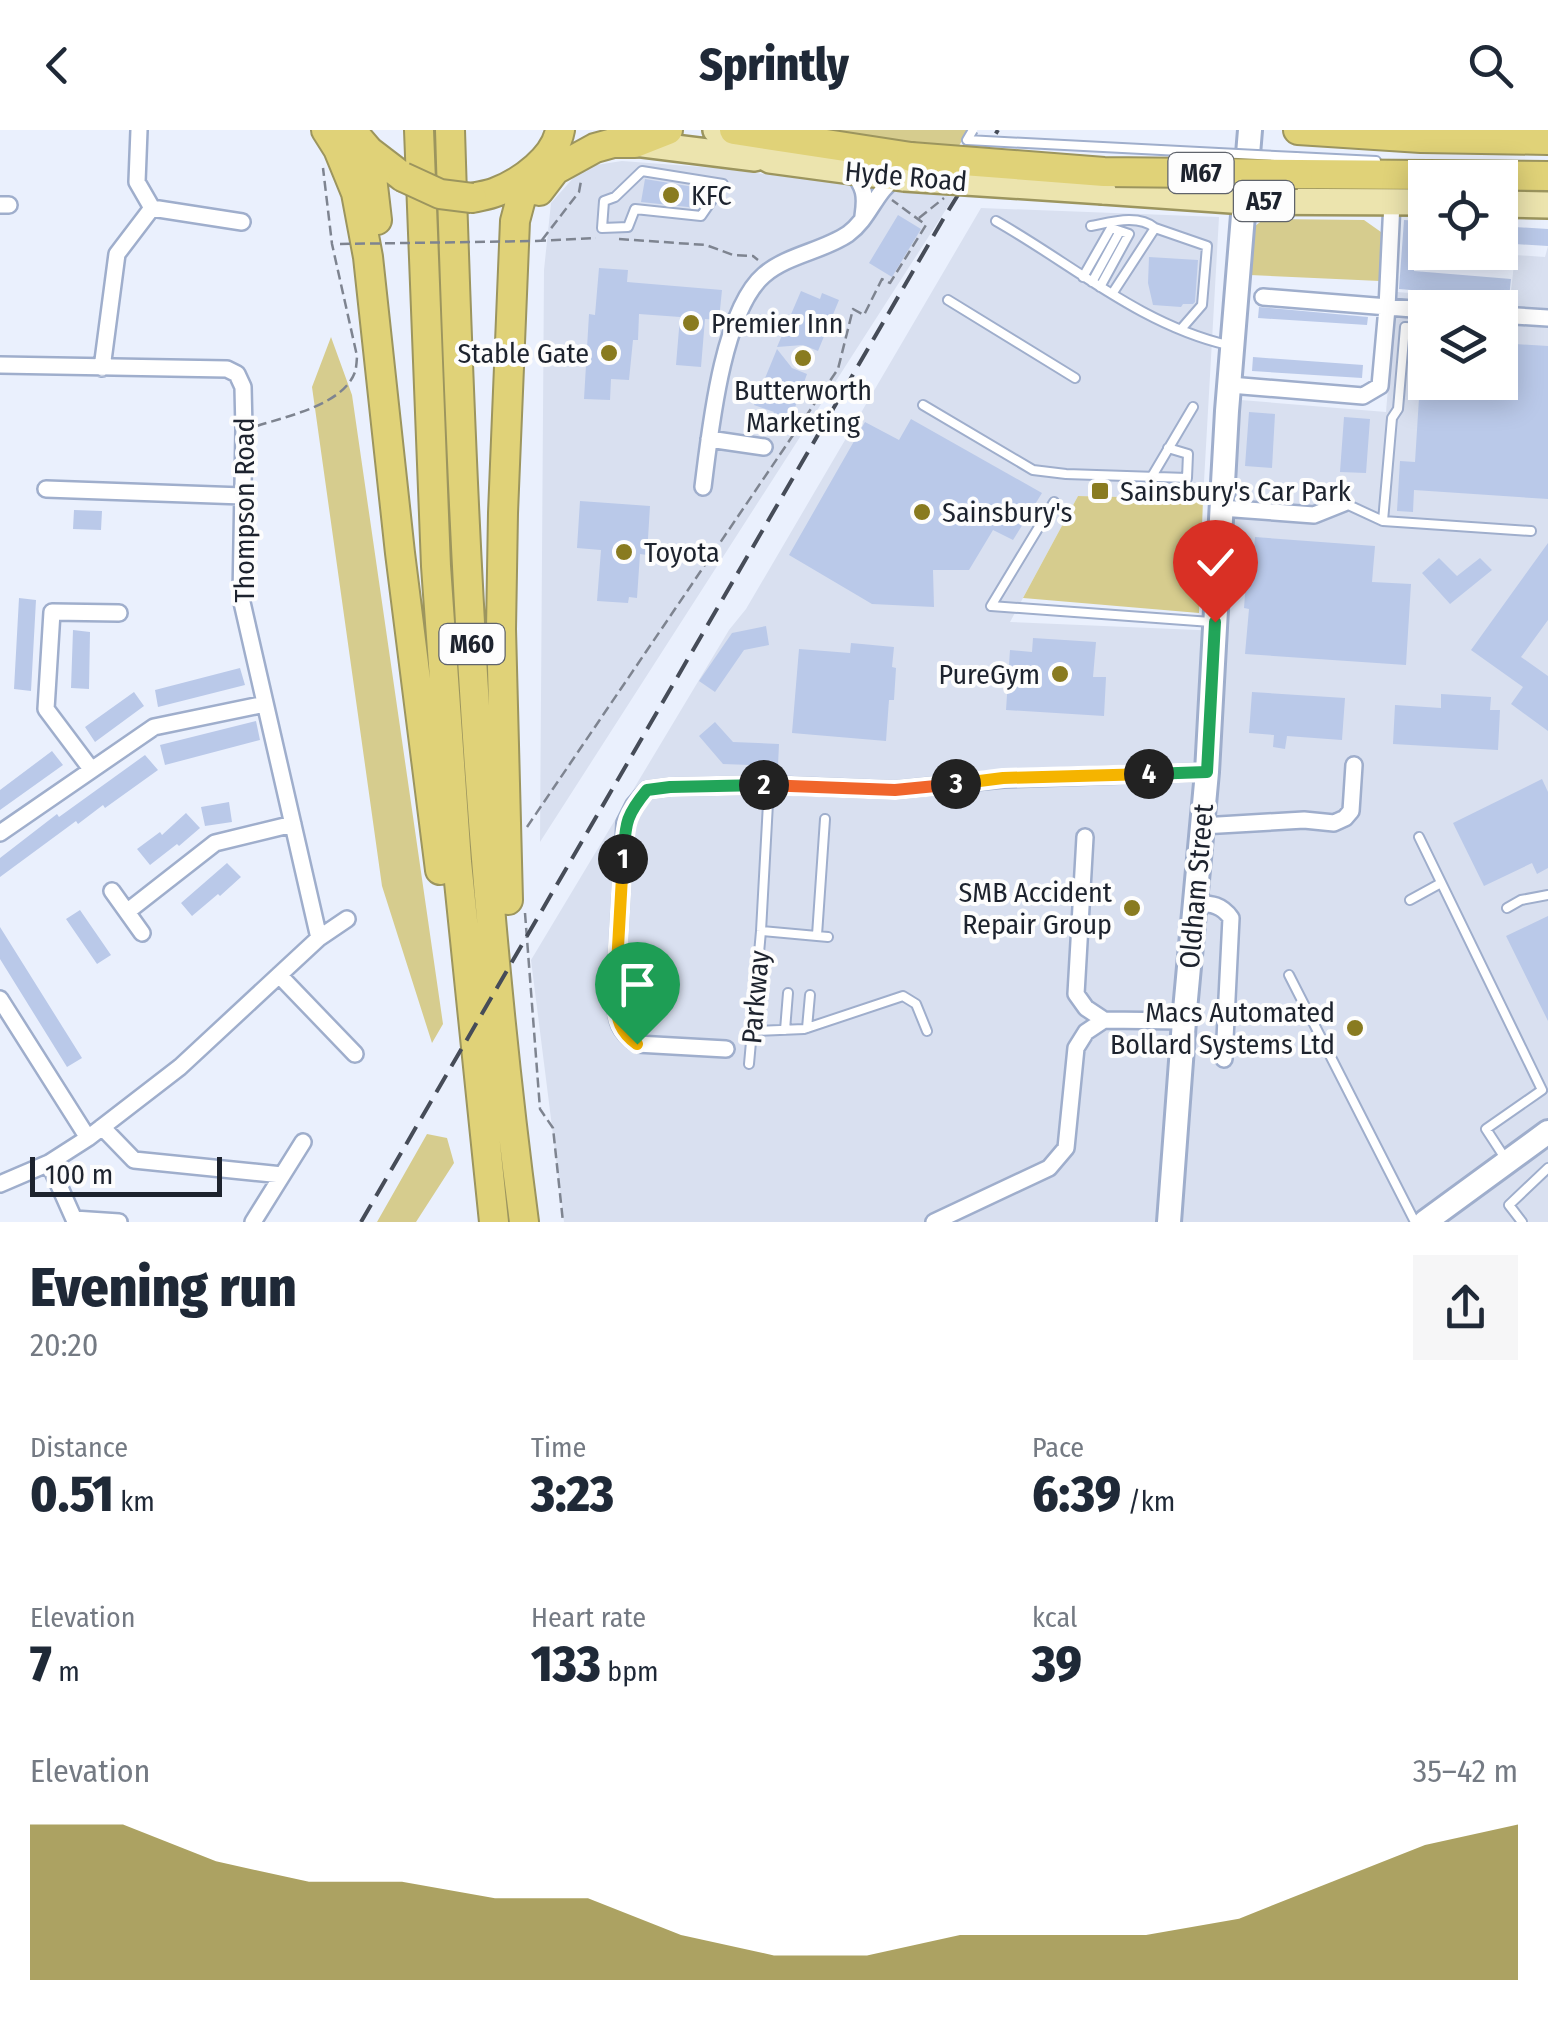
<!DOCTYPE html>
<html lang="en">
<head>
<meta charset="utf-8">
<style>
  :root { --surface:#fff; --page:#f6f6f7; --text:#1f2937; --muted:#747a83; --accent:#897b20 }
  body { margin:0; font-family:"Fira Sans Condensed",sans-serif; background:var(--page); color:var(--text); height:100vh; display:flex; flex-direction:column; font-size:38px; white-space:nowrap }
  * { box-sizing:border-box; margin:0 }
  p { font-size:32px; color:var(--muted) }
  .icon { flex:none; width:55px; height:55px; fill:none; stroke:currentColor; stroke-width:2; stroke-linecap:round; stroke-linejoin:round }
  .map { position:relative; height:1092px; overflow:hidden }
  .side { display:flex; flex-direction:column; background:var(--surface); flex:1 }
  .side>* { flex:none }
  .tools { position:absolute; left:1408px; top:30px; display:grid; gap:20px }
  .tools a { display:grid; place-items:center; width:110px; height:110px; border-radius:0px; background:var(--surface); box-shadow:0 5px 25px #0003; font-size:50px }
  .scale { position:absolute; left:30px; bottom:25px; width:192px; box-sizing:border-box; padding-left:10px; border:5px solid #1d232e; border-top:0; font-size:28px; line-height:35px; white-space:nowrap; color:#1d232e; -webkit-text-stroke:8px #fdfdfd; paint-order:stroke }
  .pin { position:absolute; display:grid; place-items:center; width:85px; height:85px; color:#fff; margin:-102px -42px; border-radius:50% 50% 50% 0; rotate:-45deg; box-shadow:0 0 10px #0007 }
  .pin .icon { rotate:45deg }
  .km { position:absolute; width:50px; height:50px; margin:-25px; border-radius:50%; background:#222; color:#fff; font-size:28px; line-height:50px; text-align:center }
  .round { display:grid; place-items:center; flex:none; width:105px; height:105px; border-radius:0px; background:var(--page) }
  .summary { display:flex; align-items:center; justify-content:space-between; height:170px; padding:0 30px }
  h1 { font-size:55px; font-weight:800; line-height:75px }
  .stats { display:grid; grid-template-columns:repeat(3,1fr); gap:15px; height:170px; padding:10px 30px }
  .stats div { display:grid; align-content:center }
  .stats b { font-size:50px; font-weight:800 }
  .stats small { font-size:28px; font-weight:400 }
  .stats p { font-size:28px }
  .chart { height:280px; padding:20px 30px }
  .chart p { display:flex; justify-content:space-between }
  .chart svg { width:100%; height:180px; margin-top:10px; fill:var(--accent); opacity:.7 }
  header { display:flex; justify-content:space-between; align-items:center; height:130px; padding:0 30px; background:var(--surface); font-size:45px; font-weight:800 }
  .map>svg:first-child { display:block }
  .built { fill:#d9e0f0; fill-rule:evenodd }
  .green { fill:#d6cc8e }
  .building { fill:#bac9e9 }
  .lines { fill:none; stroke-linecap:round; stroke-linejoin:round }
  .lane-casing { stroke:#9faecc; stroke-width:12 }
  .street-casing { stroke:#9faecc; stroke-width:20 }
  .secondary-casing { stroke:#9faecc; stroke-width:28 }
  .primary-casing { stroke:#9c955e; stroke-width:30 }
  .highway-casing { stroke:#9c955e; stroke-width:32 }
  .path { stroke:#7e8490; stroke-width:2.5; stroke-dasharray:10 5; stroke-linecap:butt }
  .lane { stroke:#fff; stroke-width:8 }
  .street { stroke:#fff; stroke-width:15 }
  .secondary { stroke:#fff; stroke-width:22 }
  .primary { stroke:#ece4ae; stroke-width:25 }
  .highway { stroke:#e0d278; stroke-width:28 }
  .rail { stroke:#464c58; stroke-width:4; stroke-dasharray:20 10; stroke-linecap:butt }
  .lane-bridge-casing { stroke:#9faecc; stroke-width:12; stroke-linecap:butt }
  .primary-bridge-casing { stroke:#9c955e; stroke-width:30; stroke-linecap:butt }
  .highway-bridge-casing { stroke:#9c955e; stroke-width:32; stroke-linecap:butt }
  .path-bridge { stroke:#7e8490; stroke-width:2.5; stroke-dasharray:10 5; stroke-linecap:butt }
  .lane-bridge { stroke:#fff; stroke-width:8 }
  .primary-bridge { stroke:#ece4ae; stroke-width:25 }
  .highway-bridge { stroke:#e0d278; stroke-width:28 }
  .split-1-casing { stroke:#fff; stroke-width:20 }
  .split-2-casing { stroke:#fff; stroke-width:20 }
  .split-3-casing { stroke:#fff; stroke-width:20 }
  .split-4-casing { stroke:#fff; stroke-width:20 }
  .split-5-casing { stroke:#fff; stroke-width:20 }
  .split-1 { stroke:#f5b400; stroke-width:12 }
  .split-2 { stroke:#22a559; stroke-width:12 }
  .split-3 { stroke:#f0652b; stroke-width:12 }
  .split-4 { stroke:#f5b400; stroke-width:12 }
  .split-5 { stroke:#22a559; stroke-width:12 }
  .poi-dot { fill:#897b20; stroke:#fdfdfd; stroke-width:4 }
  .labels { text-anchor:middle; stroke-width:8; stroke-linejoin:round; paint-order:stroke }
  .shield { fill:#fdfdfd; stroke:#60646c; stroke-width:2.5 }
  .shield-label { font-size:25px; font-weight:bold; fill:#1d232e }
  .street-label { font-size:28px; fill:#1d232e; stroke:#fdfdfd }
  .poi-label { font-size:28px; fill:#1d232e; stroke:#fdfdfd; text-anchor:start }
</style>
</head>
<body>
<header><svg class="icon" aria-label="back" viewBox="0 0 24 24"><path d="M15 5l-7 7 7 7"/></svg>Sprintly<svg class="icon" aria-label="search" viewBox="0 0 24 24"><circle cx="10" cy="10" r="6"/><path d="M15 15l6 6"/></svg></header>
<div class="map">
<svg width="1548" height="1092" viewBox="0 0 1548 1092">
  <rect width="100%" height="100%" fill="#eaf0fd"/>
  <path class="built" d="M622,31L715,38L954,67L540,712L544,140L551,73L583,37Z
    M981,78L1219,87L1203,369L1078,366L1010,492L1221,501L1228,389L1241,270L1386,282L1396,162L1510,170L1515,125L1545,127L1548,116V1092H564L531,830L729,500L746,479ZM1425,178H1500V252H1425Z"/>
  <path class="green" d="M811,0H968L956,21Z
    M1264,89L1364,90L1381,102L1380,151L1250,145V100Z
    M331,207L352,265L443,894L432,913L382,756L312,257Z
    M1078,366L1203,369L1199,483L1023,468Z
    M427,1004L447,1008L454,1033L416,1092H377Z"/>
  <path class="building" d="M645,49L700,58L697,78L641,72Z
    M898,85L921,99L892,147L869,133Z
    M1404,90L1425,91V108H1416L1414,141L1511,149L1509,168L1399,159Z
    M1500,96L1548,99V116L1500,113Z
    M1149,127L1198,130L1195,172L1193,174H1183L1181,177L1153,175L1148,153Z
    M599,138L628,140L627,152L722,160L719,190L705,189L701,237L676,235L680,187L639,184L638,210H633L629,250L611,249L610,270L584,269L589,184L595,185Z
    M801,161L820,169L822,163L839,170L818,221L803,215L777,217Z
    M1259,177L1368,187L1367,195L1258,188Z
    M1500,213L1548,216V369L1414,360L1413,382L1397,381L1400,331L1415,332L1420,252H1500Z
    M777,219L792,238L807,244L789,294L771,288L774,282L754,275Z
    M1253,227L1363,235L1362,248L1252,241Z
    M1249,282L1275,284L1272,338L1245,336Z
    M1344,287L1370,289L1366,343L1340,342Z
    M911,289L1042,363L1013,410L993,400L969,440H933L934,477L872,474L789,425L865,292L899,310Z
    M580,371L650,376L647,425L640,424L637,468L629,467L628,473L597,471L601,420L577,418Z
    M74,380L102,381L101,400L73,399Z
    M1255,407L1375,416L1372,452L1411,454L1406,535L1245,524L1249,479L1244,478L1246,451L1251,452Z
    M1548,413V490L1521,527L1548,546V601L1511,574L1523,557L1471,520Z
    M1439,428L1457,446L1480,428L1492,440L1450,474L1422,443Z
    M19,468L36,470L31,561L14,559Z
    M766,496L769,515L744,520L715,562L699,551L732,503Z
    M73,500L90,502L89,559L71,558Z
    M1033,508L1096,512L1093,547H1106L1104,586L1006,580L1010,520L1032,522Z
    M851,513L894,517L892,537L896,538L894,570H889L886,611L792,603L799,519L850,523Z
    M240,538L245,555L158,577L155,560Z
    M134,562L144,576L95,612L85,597Z
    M1252,562L1345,568L1342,610L1287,606L1285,619L1273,617L1274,605L1249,603Z
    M1441,564L1491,567L1490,580H1500L1498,620L1393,614L1395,575L1441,578Z
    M256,591L260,610L165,635L160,615Z
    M715,592L733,612L779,614L778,636L723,634L699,606Z
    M52,621L63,635L0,680V660Z
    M145,625L158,640L105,678L103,675L78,694L76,691L0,747V728L57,684L59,687Z
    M1542,649L1548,662V738L1537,744L1532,733L1484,756L1453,693Z
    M229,672L232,692L205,696L201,677Z
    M186,683L200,698L179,716L177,714L150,735L137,719L160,702L162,705Z
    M227,733L241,747L220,766L218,764L192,786L181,773Z
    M80,780L111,825L97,834L66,789Z
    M1548,786V891L1506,806Z
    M0,797L82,928L67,937L0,829Z"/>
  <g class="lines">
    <g class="lane-casing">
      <path id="lane" d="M1296,27L1376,31
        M642,41L723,54L701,86L635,79L628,97L602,98L604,71L615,67Z
        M996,91C1072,134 1141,195 1228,215
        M1091,96C1112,92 1138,84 1155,98L1112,164
        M1155,98L1207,116L1202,175L1182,198
        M1083,147L1111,98
        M1092,152L1120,101
        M1100,157L1129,104L1111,98
        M948,170L1075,248
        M923,275L1033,340L1066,344L1187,348L1188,324L1168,318
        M1151,348L1193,277
        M1054,372L991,476L1211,492
        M1344,373L1383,391L1531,401
        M1383,391L1392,288L1398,279L1405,197L1425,198
        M1419,707L1542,960L1486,999L1505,1028
        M1410,770L1441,753
        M1507,778L1521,770L1548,765
        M761,801L828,807
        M817,805L825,689
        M1289,845L1415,1092
        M807,898L810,865
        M785,900L788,863
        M753,901L804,899L903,866L916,874L927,901
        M749,934L761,801L769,655
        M1522,1092L1509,1075L1548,1038"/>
    </g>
    <g class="street-casing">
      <path id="street" d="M139,0L137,52L152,78L242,92
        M851,41C865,57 866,66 863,86
        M0,75H9
        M1263,167L1425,180
        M1500,185L1548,188
        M0,235L227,239L237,244L243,257L244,300L241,468L319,808
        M102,238L117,124L152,78
        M1230,255L1363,266L1380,256L1387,178L1392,72
        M709,309L764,317
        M703,357C710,302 722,181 764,145C787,125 823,121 848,104C870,88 875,61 897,47
        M46,359L243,366
        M1221,378L1314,385L1344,373
        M91,639L46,579L52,482L119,483
        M1202,696L1304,690L1334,693L1345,688L1351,681L1354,635
        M0,703L154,597L265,574
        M1085,707L1076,864L1086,878L1104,890L1184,891
        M112,761L142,803
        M1195,773C1211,774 1221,774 1231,788L1224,929
        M128,781L215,713L293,694
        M279,845L355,924
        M0,869L88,1008
        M726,919L637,914C619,901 617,892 615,870L625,693L634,675L647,660L670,657L769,655L895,660L1003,649L1207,642
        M102,997L134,1030L282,1045
        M49,1033L74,1089L119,1092
        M0,1054L49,1033L88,1008L180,937L319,808L347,789
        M253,1092L303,1012
        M934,1092L1049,1038L1066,1018L1076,918L1086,902L1104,890"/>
    </g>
    <g class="secondary-casing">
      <path id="secondary" d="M1169,1092L1184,891L1207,642L1227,281L1250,0
        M1425,1092L1548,1002"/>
    </g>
    <g class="primary-casing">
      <path id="primary" d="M716,0L770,30L904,48
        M635,13L755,28
        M1103,61L1245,71L1425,72
        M1500,74L1548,75"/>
    </g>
    <g class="highway-casing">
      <path id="highway" d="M326,0L338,19L356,63L368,127L400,423L440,740
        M351,0L369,21L403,47
        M419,0L436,436L457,732L494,1092
        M450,0C461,364 476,730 524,1092
        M734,0L911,27
        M1298,0L1421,8L1548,10
        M369,21L377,90
        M1298,44L1548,46
        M539,61L555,40L595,18L613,13H635L668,0
        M472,68C480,66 489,65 496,62C522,52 555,28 560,0
        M508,770L501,499L503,383L515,91L523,61L542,32"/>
    </g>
    <path class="path" d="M919,88L944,68
      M619,109L706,115L733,125L753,126L758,130
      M542,110L579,62L581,51
      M536,111L596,108
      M257,296C287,286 343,275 355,242C356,241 357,228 357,226L332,114L323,38
      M527,697L838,239L853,179L864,185L882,149L890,153L926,95L892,70
      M525,783L540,979L553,998L563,1092"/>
    <use href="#lane" class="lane"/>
    <use href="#street" class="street"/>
    <use href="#secondary" class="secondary"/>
    <use href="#primary" class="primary"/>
    <use href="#highway" class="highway"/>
    <path class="rail" d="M361,1092L945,86L998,0"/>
    <g class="lane-bridge-casing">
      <path id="lane-bridge" d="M973,0L967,10L1296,27"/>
    </g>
    <g class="primary-bridge-casing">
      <path id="primary-bridge" d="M904,48L1103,61"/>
    </g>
    <g class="highway-bridge-casing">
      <path id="highway-bridge" d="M911,27L1104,42L1298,44
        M403,47L440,64L472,68"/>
    </g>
    <path class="path-bridge" d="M340,114L536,111"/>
    <use href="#lane-bridge" class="lane-bridge"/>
    <use href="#primary-bridge" class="primary-bridge"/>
    <use href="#highway-bridge" class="highway-bridge"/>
  </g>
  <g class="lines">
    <g class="split-1-casing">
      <path id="split-1" d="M623,729L615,870C617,890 620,902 637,914"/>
    </g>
    <g class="split-2-casing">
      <path id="split-2" d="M623,729C626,694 624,688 647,660L670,657L764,655"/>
    </g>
    <g class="split-3-casing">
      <path id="split-3" d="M764,655L895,660L956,654"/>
    </g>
    <g class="split-4-casing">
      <path id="split-4" d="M956,654L1003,648L1149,644"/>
    </g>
    <g class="split-5-casing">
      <path id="split-5" d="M1149,644L1207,642L1215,492"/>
    </g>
    <use href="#split-1" class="split-1"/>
    <use href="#split-2" class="split-2"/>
    <use href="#split-3" class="split-3"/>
    <use href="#split-4" class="split-4"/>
    <use href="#split-5" class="split-5"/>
  </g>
  <g class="poi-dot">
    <circle cx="671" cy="65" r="10"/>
    <circle cx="691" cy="193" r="10"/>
    <circle cx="609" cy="223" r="10"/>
    <circle cx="803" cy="228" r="10"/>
    <rect x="1090" y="351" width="20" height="20" rx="5"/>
    <circle cx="922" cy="382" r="10"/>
    <circle cx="624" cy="422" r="10"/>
    <circle cx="1060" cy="544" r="10"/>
    <circle cx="1132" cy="778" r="10"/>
    <circle cx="1355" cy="898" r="10"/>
  </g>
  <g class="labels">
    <g class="shield">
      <rect x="1168.5" y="23" width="65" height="40" rx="8"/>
      <rect x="1234" y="51" width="60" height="40" rx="8"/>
      <rect x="439.5" y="494" width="65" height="40" rx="8"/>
    </g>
    <g class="shield-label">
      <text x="1201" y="52">M67</text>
      <text x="1264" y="80">A57</text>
      <text x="472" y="523">M60</text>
    </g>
    <g class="street-label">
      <text transform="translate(906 46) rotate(5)" y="10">Hyde Road</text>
      <text transform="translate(244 380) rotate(-90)" y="10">Thompson Road</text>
      <text transform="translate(1196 756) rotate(-85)" y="10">Oldham Street</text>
      <text transform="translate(755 867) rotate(-85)" y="10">Parkway</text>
    </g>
    <g class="poi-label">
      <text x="691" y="75">KFC</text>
      <text x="711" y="203">Premier Inn</text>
      <text x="589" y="233" text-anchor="end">Stable Gate</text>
      <text x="803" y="270" text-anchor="middle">Butterworth<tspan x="803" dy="32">Marketing</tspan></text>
      <text x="1120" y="371">Sainsbury's Car Park</text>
      <text x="942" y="392">Sainsbury's</text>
      <text x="644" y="432">Toyota</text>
      <text x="1040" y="554" text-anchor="end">PureGym</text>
      <text x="1112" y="772" text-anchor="end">SMB Accident<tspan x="1112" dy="32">Repair Group</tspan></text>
      <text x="1335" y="892" text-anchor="end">Macs Automated<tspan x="1335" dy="32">Bollard Systems Ltd</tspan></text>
    </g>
  </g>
</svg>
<div class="tools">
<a><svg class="icon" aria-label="locate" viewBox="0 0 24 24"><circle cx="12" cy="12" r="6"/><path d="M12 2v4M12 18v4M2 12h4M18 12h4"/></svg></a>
<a><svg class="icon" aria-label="layers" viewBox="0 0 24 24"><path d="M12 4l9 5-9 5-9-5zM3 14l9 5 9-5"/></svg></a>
</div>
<div class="scale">100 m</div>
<div class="pin" style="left:637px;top:914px;background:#1e9e55"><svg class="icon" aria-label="arrive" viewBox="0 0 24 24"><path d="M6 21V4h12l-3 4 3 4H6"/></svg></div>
<div class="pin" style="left:1215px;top:492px;background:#d93025"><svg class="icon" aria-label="check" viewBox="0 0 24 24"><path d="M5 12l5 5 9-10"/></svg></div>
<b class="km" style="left:623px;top:729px">1</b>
<b class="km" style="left:764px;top:655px">2</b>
<b class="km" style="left:956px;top:654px">3</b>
<b class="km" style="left:1149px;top:644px">4</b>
</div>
<section class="side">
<div class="summary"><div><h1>Evening run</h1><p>20:20</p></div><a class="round"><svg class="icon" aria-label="share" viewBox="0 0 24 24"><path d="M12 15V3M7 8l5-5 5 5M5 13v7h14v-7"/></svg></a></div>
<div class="stats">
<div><p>Distance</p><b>0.51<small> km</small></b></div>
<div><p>Time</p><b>3:23</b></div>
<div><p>Pace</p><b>6:39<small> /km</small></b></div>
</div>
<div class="stats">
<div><p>Elevation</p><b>7<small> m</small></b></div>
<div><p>Heart rate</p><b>133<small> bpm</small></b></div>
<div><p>kcal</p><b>39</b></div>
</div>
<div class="chart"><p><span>Elevation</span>35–42 m</p>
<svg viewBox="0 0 160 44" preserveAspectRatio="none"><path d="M0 44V6L10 6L20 15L30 20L40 20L50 24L60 24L70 33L80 38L90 38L100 33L110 33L120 33L130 29L140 20L150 11L160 6V44z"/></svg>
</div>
</section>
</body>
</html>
